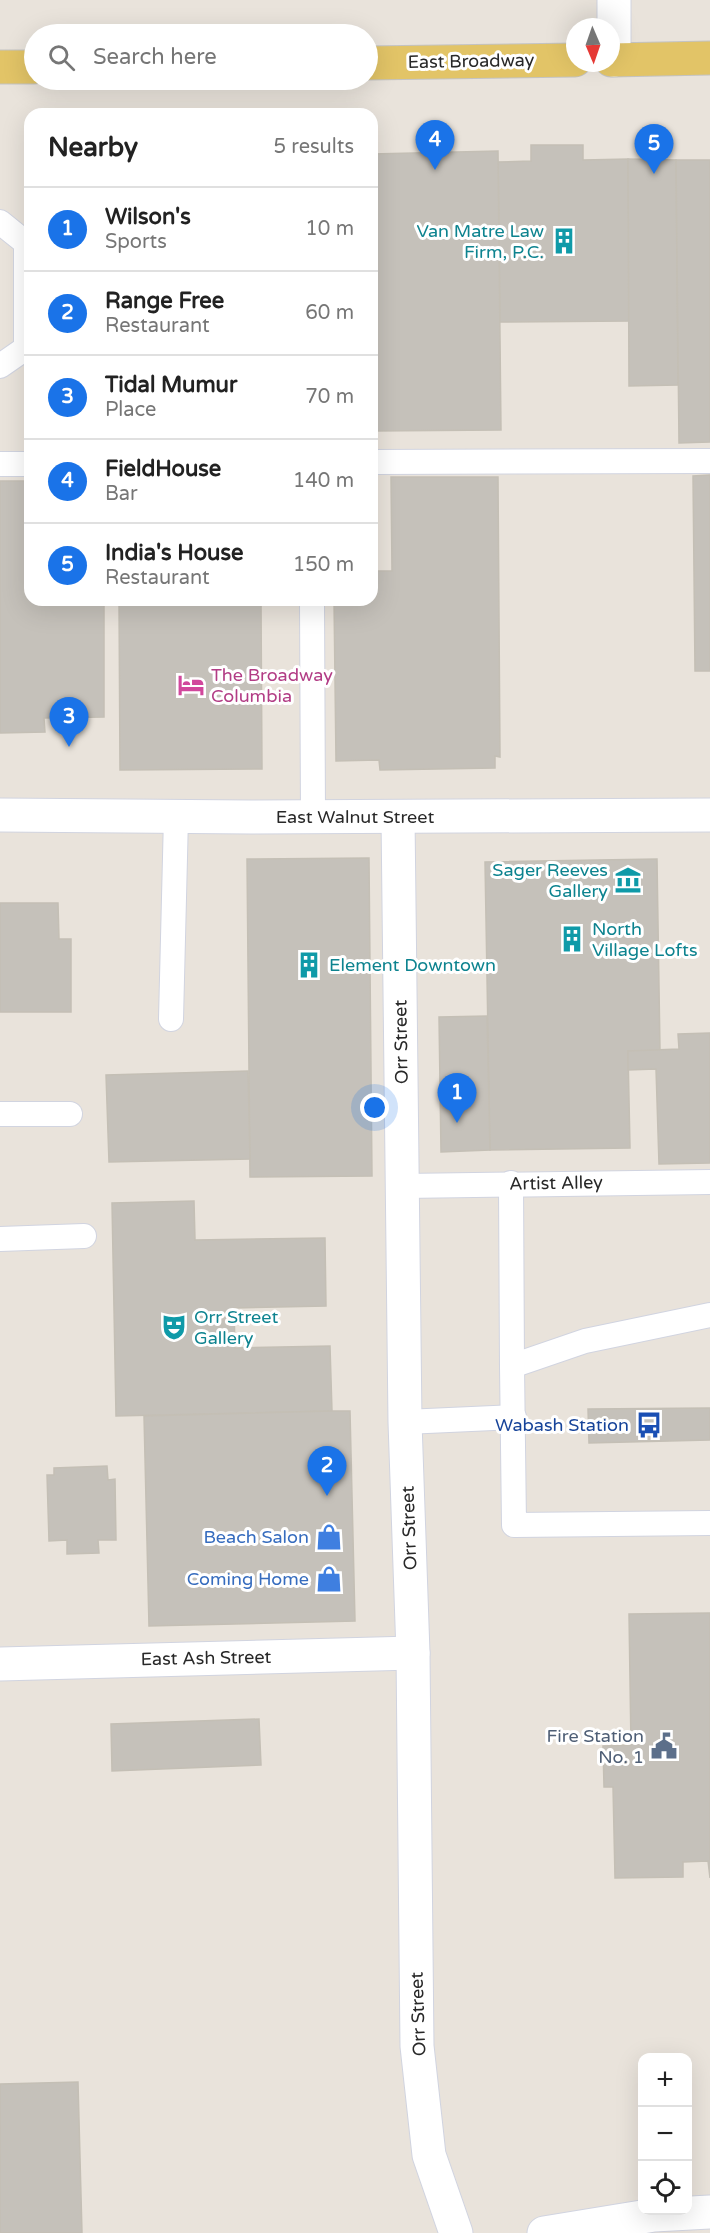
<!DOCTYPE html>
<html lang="en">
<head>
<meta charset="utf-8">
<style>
  body { margin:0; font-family:"Varela Round",sans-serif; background:#f6f6f6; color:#222 }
  .controls { position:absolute; right:18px; bottom:18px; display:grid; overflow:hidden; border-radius:12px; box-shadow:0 6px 24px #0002 }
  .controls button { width:54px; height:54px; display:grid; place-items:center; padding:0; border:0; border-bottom:2px solid #e0e0e0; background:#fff; color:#222; font:30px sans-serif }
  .compass { position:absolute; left:566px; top:18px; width:54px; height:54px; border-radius:50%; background:#fff; box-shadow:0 6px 24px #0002; rotate:178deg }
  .you { position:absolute; left:375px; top:1108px; width:21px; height:21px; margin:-15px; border:4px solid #fff; border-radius:50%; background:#1a73e8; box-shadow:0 0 0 9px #1a73e833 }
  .badge { display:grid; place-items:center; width:39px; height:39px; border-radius:50%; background:#1a73e8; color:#fff; font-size:20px; font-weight:700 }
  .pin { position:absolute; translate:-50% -50px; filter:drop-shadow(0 2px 3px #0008) }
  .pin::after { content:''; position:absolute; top:32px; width:21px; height:18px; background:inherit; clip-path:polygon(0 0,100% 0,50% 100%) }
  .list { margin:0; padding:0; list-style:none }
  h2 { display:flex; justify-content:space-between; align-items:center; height:78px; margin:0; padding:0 24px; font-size:26px }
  h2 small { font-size:20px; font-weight:400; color:#767676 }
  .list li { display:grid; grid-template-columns:39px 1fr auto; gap:18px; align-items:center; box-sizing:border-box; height:84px; padding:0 24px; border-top:2px solid #e0e0e0 }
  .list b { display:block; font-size:22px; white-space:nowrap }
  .list p { margin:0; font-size:20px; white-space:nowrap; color:#767676 }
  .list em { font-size:20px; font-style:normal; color:#767676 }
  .icon { flex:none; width:33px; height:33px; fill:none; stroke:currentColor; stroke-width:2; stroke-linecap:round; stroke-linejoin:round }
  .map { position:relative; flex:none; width:710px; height:2233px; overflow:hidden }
  .search { position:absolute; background:#fff; box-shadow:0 6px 24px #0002; left:24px; top:24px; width:354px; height:66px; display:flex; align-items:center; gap:15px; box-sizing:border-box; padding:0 21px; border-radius:33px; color:#767676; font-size:22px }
  .panel { position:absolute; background:#fff; box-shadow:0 6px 24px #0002; left:24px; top:108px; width:354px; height:498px; border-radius:18px }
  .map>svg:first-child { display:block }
  .building { fill:#c5c1ba; stroke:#c4bfb5; stroke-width:1.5 }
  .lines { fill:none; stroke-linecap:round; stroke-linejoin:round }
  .service-casing { stroke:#d1d4e0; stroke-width:26 }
  .minor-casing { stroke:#d1d4e0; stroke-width:35 }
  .tertiary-casing { stroke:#d1d4e0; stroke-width:35 }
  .primary-casing { stroke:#c3c3c3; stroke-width:35 }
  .service { stroke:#fff; stroke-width:24 }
  .minor { stroke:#fff; stroke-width:33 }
  .tertiary { stroke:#fff; stroke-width:33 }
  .primary { stroke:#e2c467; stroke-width:33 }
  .labels { text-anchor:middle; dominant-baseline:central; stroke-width:6; stroke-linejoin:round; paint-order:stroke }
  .street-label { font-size:18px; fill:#282828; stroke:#fff }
  .culture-label { font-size:18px; fill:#0d838f; stroke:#fff; text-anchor:start }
  .hotel-label { font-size:18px; fill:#b23c85; stroke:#fff; text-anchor:start }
  .transit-label { font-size:18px; fill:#164399; stroke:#fff; text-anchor:end }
  .shop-label { font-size:18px; fill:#366cbe; stroke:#fff; text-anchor:end }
  .service-label { font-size:18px; fill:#4e5e75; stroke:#fff; text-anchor:end }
</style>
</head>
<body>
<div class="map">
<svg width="710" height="2233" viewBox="0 0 710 2233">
  <rect width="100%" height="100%" fill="#e9e3db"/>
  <g class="building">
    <path d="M531,145H583V160L628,159L630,321L500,322L498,162L531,161Z"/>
    <path d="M498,151L501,430L372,431V154Z"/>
    <path d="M628,159L676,160L678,385L629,386Z"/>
    <path d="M676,160H710V442L679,443Z"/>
    <path d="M710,475V671H695L693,476Z"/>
    <path d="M391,477H498L500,757L495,756V768L380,770L379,760L336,761L334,600H372V571H392Z"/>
    <path d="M0,481H30V600H104V717L44,718L45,732L0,733Z"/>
    <path d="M119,600H261L262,769L120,770Z"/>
    <path d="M369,858L372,1176L250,1177L247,859Z"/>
    <path d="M657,859L660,1051H628L630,1148L490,1150L485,862Z"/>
    <path d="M0,903H58L59,939H71V1012H0Z"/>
    <path d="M487,1016L490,1150L441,1152L439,1017Z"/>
    <path d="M710,1033V1163L659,1164L656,1069L628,1070V1051L679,1049L678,1034Z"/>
    <path d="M248,1071L250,1159L109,1162L106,1075Z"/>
    <path d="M194,1201L195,1240L325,1238L326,1306L234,1308L235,1348L330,1346L332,1411L116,1416L112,1203Z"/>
    <path d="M710,1408V1440L589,1443L588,1409Z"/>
    <path d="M332,1411H350L355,1621L149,1626L144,1416Z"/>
    <path d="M107,1466L108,1480L115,1479L116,1540H98L99,1553L67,1554V1540L49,1541L47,1475H54V1468Z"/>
    <path d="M710,1613V1878L708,1861L683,1862V1877L615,1878L613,1787H604L603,1746L631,1745L629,1614Z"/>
    <path d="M259,1719L261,1765L112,1771L111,1724Z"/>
    <path d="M78,2082L82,2233H0V2084Z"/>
  </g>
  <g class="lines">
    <g class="service-casing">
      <g id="service">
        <path d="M0,222L26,243V348L0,366"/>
        <path d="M372,462L710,461"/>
        <path d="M0,464H30"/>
        <path d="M312,600L313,817"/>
        <path d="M171,1019L176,817"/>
        <path d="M0,1114H70"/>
        <path d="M511,1183L512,1366"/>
        <path d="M403,1186L710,1182"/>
        <path d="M0,1239L84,1236"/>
        <path d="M710,1315L585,1341L512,1366L514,1525L710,1523"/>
        <path d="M405,1422L514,1417"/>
      </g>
    </g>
    <g class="minor-casing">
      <g id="minor">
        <path d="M0,815L251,817L710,815"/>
        <path d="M398,817L405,1422L413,1653L417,2046L429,2155L456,2233"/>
        <path d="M0,1664L413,1653"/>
        <path d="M544,2233L654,2215L710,2212"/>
      </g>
    </g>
    <g class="tertiary-casing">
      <path id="tertiary" d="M614,60V0"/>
    </g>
    <g class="primary-casing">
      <g id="primary">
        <path d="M611,60L710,58"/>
        <path d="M368,63L575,60"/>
        <path d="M0,67H34"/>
      </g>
    </g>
    <use href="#service" class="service"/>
    <use href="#minor" class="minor"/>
    <use href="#tertiary" class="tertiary"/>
    <use href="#primary" class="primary"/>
  </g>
  <defs>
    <g id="building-bare" transform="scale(2.07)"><path d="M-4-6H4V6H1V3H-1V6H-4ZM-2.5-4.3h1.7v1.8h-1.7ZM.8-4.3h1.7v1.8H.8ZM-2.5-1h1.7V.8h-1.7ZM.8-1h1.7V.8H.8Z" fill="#0f9aa8" stroke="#fff" stroke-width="2.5" paint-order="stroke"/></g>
    <g id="hotel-bare" transform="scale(2.07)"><path d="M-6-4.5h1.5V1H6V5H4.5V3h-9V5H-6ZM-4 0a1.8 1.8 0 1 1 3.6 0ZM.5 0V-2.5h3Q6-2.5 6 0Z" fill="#d1479c" stroke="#fff" stroke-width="2.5" paint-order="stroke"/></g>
    <g id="museum-bare" transform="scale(2.07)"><path d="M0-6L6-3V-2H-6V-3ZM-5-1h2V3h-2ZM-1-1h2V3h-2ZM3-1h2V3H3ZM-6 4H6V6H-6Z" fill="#0f9aa8" stroke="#fff" stroke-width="2.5" paint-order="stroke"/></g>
    <g id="theatre-bare" transform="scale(2.07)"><path d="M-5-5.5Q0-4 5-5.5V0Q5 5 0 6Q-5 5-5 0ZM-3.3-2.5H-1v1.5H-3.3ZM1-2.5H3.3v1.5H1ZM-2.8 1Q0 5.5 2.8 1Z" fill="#0f9aa8" stroke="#fff" stroke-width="2.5" paint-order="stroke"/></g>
    <g id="bus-bare" transform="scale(2.07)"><path d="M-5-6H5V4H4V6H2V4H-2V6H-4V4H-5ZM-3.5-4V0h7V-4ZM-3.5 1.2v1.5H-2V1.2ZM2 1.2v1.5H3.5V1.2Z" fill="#1a4fb4" stroke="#fff" stroke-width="2.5" paint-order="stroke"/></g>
    <g id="shop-bare" transform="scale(2.07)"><path d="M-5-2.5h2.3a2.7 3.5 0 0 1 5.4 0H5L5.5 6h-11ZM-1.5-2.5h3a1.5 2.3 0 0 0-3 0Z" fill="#3f7fe0" stroke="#fff" stroke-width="2.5" paint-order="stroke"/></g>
    <g id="civic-bare" transform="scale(2.07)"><path d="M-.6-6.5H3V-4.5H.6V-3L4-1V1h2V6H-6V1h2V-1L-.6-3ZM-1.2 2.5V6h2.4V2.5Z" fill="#5c6f8a" stroke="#fff" stroke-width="2.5" paint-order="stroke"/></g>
  </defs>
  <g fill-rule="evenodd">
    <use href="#building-bare" x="564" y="241"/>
    <use href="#hotel-bare" x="191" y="685"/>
    <use href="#museum-bare" x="628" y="880"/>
    <use href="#building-bare" x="572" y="939"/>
    <use href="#building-bare" x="309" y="965"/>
    <use href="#theatre-bare" x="174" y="1327"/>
    <use href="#bus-bare" x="649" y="1425"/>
    <use href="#shop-bare" x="329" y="1537"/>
    <use href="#shop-bare" x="329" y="1579"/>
    <use href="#civic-bare" x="664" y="1746"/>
  </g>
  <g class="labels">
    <g class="street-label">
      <text transform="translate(471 61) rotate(-1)">East Broadway</text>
      <text x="355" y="817">East Walnut Street</text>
      <text transform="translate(401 1042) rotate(-91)">Orr Street</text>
      <text transform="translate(556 1183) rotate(-1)">Artist Alley</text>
      <text transform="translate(409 1528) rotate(-92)">Orr Street</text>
      <text transform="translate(206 1658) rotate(-1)">East Ash Street</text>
      <text transform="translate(418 2014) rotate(-92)">Orr Street</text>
    </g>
    <g class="culture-label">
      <text x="544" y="231" text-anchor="end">Van Matre Law<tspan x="544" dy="21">Firm, P.C.</tspan></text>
      <text x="608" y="870" text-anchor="end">Sager Reeves<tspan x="608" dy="21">Gallery</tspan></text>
      <text x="592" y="929">North<tspan x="592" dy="21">Village Lofts</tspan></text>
      <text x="329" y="965">Element Downtown</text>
      <text x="194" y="1317">Orr Street<tspan x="194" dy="21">Gallery</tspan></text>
    </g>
    <g class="hotel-label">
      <text x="211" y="675">The Broadway<tspan x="211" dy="21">Columbia</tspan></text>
    </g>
    <g class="transit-label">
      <text x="629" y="1425">Wabash Station</text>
    </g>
    <g class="shop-label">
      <text x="309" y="1537">Beach Salon</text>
      <text x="309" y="1579">Coming Home</text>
    </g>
    <g class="service-label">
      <text x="644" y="1736">Fire Station<tspan x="644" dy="21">No. 1</tspan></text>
    </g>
  </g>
</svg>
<div class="controls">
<button>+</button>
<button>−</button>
<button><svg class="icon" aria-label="locate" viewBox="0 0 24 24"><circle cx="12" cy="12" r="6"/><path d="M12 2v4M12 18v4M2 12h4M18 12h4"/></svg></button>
</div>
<svg class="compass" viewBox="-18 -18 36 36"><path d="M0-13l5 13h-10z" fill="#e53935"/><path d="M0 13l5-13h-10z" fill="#767676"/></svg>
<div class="you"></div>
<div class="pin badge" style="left:457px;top:1123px">1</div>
<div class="pin badge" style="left:327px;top:1496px">2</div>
<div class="pin badge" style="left:69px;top:747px">3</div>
<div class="pin badge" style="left:435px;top:170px">4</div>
<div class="pin badge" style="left:654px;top:174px">5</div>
<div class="search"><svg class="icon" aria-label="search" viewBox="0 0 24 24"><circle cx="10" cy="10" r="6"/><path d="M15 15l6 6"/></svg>Search here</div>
<section class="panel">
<h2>Nearby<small>5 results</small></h2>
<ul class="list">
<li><span class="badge">1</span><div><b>Wilson's</b><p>Sports</p></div><em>10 m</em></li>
<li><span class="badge">2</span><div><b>Range Free</b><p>Restaurant</p></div><em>60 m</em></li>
<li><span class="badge">3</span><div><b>Tidal Mumur</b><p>Place</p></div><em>70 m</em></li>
<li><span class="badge">4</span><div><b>FieldHouse</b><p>Bar</p></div><em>140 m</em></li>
<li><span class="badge">5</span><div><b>India's House</b><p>Restaurant</p></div><em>150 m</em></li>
</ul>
</section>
</div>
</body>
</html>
